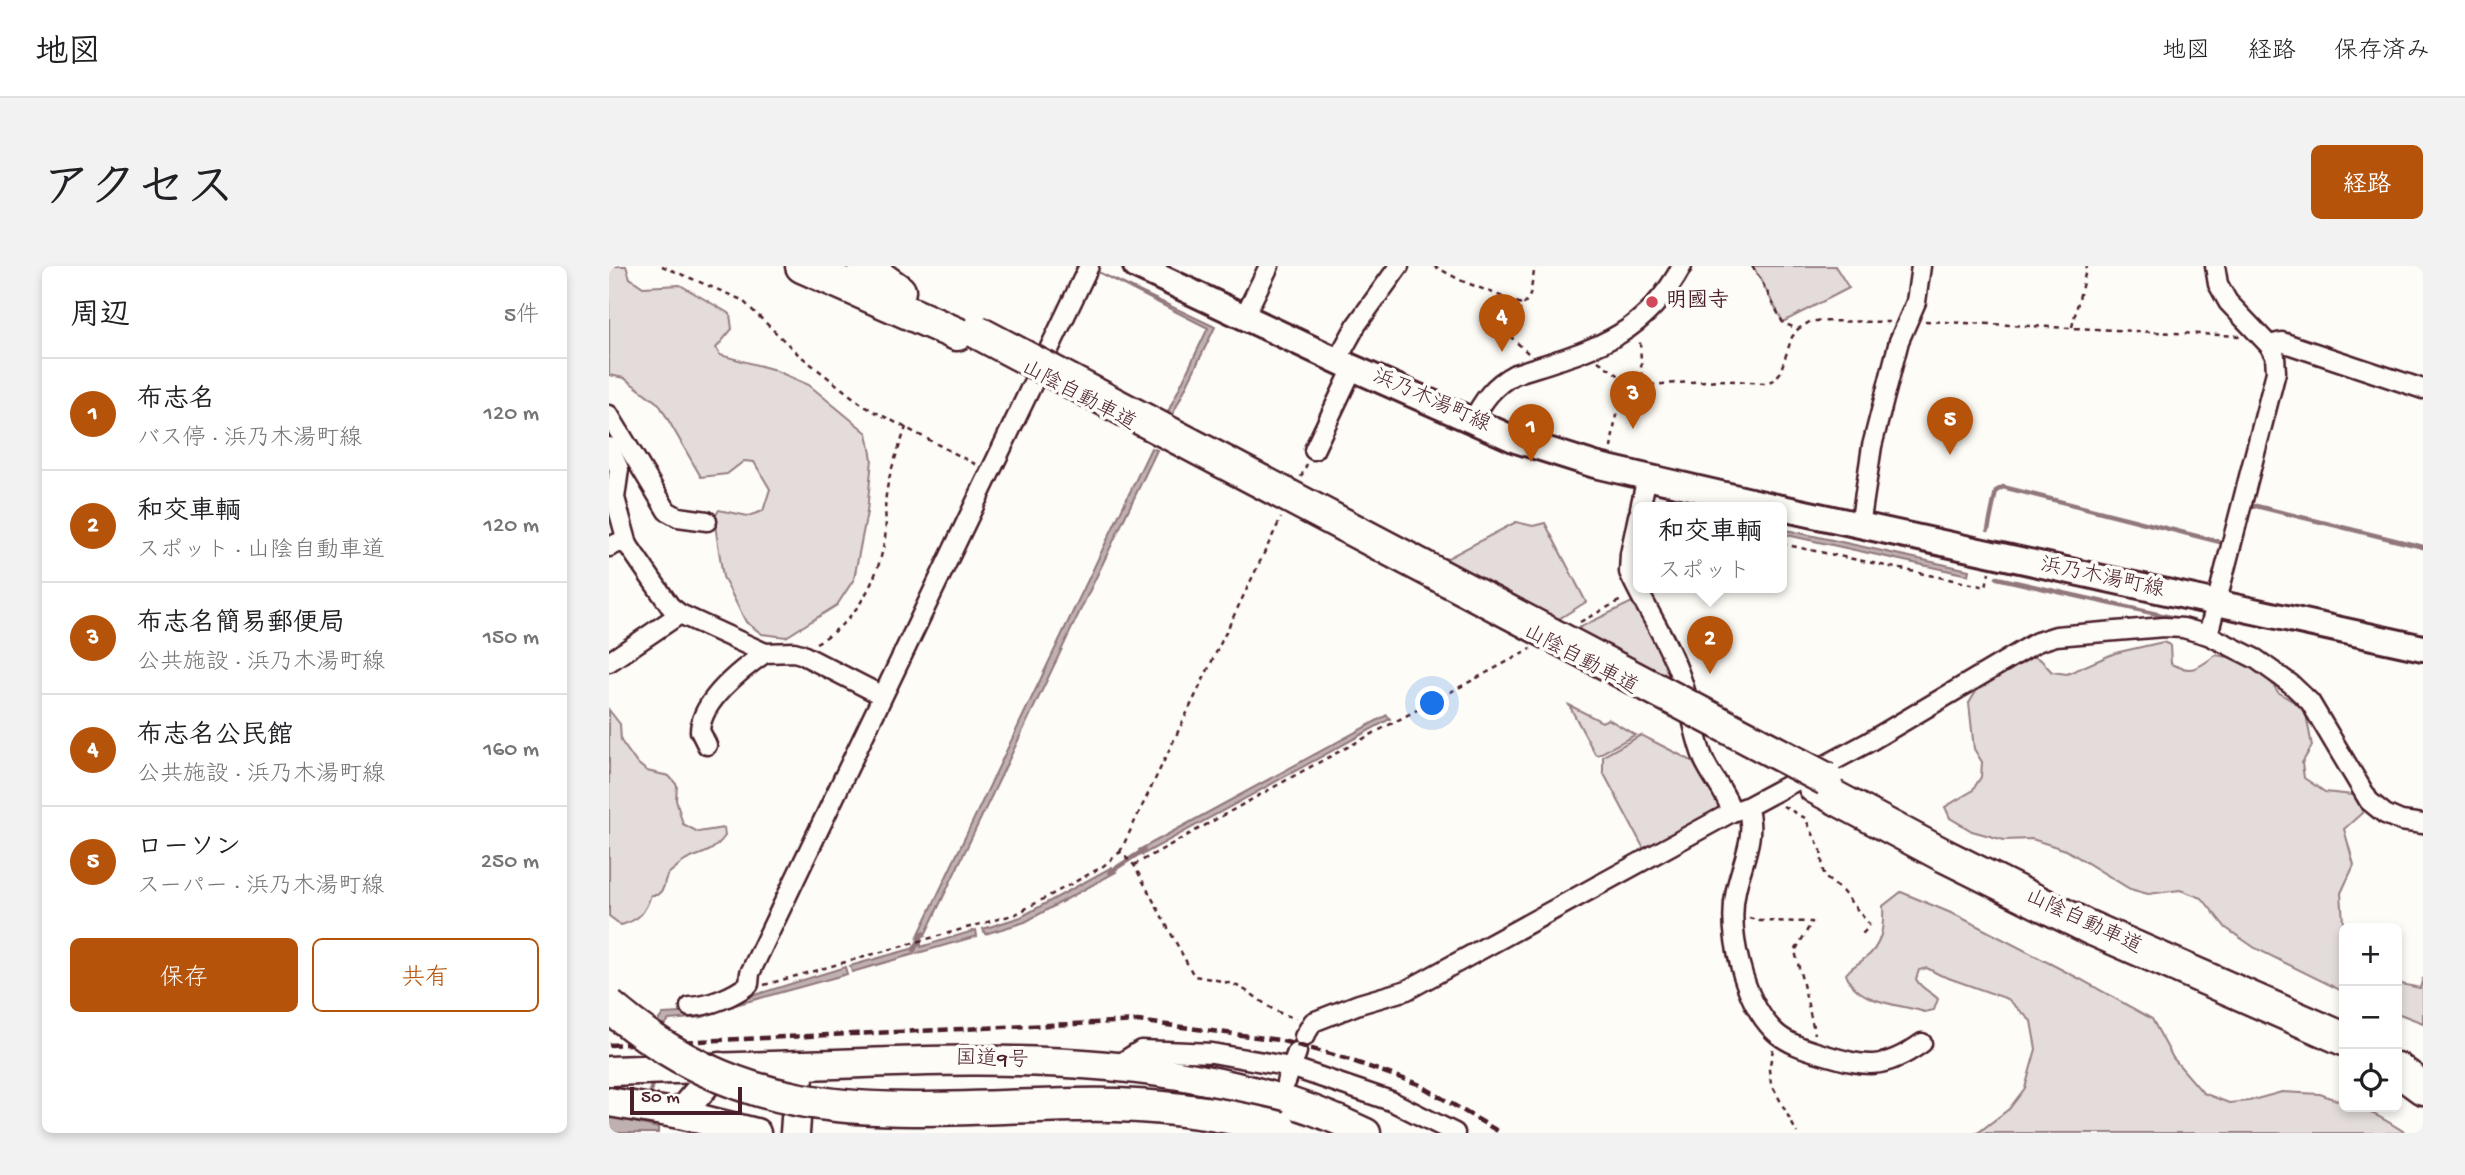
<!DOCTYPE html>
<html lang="ja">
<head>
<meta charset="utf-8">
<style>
  body { margin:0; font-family:"Gochi Hand","Klee One",sans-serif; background:#f2f2f2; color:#202124 }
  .controls { position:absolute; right:21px; bottom:21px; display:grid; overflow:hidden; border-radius:10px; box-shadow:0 4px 10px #0003 }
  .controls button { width:63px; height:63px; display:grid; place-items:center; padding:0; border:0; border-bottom:2px solid #e0e0e0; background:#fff; color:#202124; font:35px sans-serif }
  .scale { position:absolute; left:21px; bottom:18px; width:112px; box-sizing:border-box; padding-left:7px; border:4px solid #4a1f2b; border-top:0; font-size:19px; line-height:24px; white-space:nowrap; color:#4a1f2b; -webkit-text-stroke:5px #fdfcf7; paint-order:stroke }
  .you { position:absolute; left:824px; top:438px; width:24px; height:24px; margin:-18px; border:5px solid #fff; border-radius:50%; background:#1a73e8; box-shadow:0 0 0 10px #1a73e833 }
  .badge { display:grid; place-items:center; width:46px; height:46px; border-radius:50%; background:#b45309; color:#fff; font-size:23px; font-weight:700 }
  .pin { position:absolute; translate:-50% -58px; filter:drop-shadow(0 2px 4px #0008) }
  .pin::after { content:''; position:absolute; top:37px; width:24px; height:21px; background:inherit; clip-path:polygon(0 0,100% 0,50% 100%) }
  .popup { position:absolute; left:1024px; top:236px; width:154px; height:91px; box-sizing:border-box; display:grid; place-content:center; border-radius:10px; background:#fff; filter:drop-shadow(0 2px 5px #0005); font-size:23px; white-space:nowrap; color:#757577 }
  .popup b { font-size:26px; color:#202124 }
  .popup::after { content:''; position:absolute; left:50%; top:100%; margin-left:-14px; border:14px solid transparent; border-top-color:#fff }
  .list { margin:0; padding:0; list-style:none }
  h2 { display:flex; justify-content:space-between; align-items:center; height:91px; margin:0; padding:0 28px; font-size:30px }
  h2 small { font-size:23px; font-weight:400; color:#757577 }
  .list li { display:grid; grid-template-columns:46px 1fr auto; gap:21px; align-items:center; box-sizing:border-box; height:112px; padding:0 28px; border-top:2px solid #e0e0e0 }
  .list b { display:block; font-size:26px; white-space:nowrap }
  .list p { margin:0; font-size:23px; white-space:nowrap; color:#757577 }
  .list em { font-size:23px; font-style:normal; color:#757577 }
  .actions { display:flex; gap:14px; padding:21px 28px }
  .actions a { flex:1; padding:16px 0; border:2px solid #b45309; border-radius:10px; text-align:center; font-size:24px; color:#b45309 }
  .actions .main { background:#b45309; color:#fff }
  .icon { flex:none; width:38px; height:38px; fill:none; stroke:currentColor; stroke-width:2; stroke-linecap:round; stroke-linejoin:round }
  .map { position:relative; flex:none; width:1814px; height:867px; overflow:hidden; border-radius:10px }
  header { display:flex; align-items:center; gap:42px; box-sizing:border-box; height:98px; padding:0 35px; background:#fff; border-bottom:2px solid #e0e0e0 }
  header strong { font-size:33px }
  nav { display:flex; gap:38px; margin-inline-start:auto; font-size:24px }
  .intro { display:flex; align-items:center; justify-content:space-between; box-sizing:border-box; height:168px; padding:0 42px }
  h1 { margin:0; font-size:49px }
  .button { padding:18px 32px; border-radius:10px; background:#b45309; color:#fff; font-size:24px; font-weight:700 }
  main { display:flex; gap:42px; padding:0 42px }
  aside { flex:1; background:#fff; border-radius:10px; box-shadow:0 4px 10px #0003 }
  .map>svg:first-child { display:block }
  .green { fill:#e3dcda; stroke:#967e82; stroke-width:2 }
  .water { fill:#c0b1b1; stroke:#91777b; stroke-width:2 }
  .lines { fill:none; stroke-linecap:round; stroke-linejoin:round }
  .stream { stroke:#91777b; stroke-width:4.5 }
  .minor-casing { stroke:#4a1f2b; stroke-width:23 }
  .secondary-casing { stroke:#4a1f2b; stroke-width:30 }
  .trunk-casing { stroke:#4a1f2b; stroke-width:33 }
  .motorway-casing { stroke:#4a1f2b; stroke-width:37 }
  .path { stroke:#4a1f2b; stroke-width:2.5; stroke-dasharray:5 5; stroke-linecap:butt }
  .minor { stroke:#fdfcf7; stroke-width:18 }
  .secondary { stroke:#fdfcf7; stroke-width:24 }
  .trunk { stroke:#fdfcf7; stroke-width:28 }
  .motorway { stroke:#fdfcf7; stroke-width:32 }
  .rail { stroke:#4a1f2b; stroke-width:4.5; stroke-dasharray:10 5; stroke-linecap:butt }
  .motorway-bridge-casing { stroke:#4a1f2b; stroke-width:37; stroke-linecap:butt }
  .motorway-bridge { stroke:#fdfcf7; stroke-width:32 }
  .poi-dot { fill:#d1495b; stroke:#fdfcf7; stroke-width:2.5 }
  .labels { text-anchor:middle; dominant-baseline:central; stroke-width:7; stroke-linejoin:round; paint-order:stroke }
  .poi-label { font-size:21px; font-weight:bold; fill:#4a1f2b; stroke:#fdfcf7; text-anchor:start }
  .street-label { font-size:21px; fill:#4a1f2b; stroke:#fdfcf7 }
</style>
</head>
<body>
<header>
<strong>地図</strong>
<nav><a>地図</a><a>経路</a><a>保存済み</a></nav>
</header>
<div class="intro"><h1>アクセス</h1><a class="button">経路</a></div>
<main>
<aside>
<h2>周辺<small>5件</small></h2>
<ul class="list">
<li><span class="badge">1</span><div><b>布志名</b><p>バス停 · 浜乃木湯町線</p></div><em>120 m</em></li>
<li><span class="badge">2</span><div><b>和交車輌</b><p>スポット · 山陰自動車道</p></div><em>120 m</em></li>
<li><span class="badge">3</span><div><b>布志名簡易郵便局</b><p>公共施設 · 浜乃木湯町線</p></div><em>150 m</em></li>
<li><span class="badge">4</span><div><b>布志名公民館</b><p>公共施設 · 浜乃木湯町線</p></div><em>160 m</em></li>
<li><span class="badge">5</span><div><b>ローソン</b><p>スーパー · 浜乃木湯町線</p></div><em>250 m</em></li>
</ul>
<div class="actions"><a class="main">保存</a><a>共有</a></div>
</aside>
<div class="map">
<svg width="1814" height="867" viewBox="0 0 1814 867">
  <rect width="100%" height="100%" fill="#fdfcf7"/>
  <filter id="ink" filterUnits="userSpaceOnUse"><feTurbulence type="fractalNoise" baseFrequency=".0143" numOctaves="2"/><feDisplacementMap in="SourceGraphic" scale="14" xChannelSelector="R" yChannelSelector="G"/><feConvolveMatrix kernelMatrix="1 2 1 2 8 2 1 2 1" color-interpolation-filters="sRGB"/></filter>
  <g filter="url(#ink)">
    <g class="green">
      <path d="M0,0H17L21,12L34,21L71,19L121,48L123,63L107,82L111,89L163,103L200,119L258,167L263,193L258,246L245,313L228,339L177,371L153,368L137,356L114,311L105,252L110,244L139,250L154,245L161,223L145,196L135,195L118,208L92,211L50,138L15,112L0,109Z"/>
      <path d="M1144,0H1226L1240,22L1174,56Z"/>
      <path d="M907,256L924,260L936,257L977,336L948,354L864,309L857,312L831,296Z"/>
      <path d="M1023,336L1027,337L1065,416L959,367Z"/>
      <path d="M1554,376L1561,379L1562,398C1584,408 1589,402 1607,389L1626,392L1656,407L1669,426L1696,443L1703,480L1693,497L1695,512L1716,526L1744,529L1755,536L1753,547L1735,563L1745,599L1732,627L1734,656L1730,683L1735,694V726L1646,682L1617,662L1593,632L1571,624L1539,628L1521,623L1457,584L1423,573L1395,574L1363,565L1341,552L1336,541L1363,525L1372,511L1373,496L1365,483L1360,437L1371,419L1422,389L1432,394L1443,406L1458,408L1506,387Z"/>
      <path d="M960,439L993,456L999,453L1026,469L989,489L986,488Z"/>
      <path d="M0,444L11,458L12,475L27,496L38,505L60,510L68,519L67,534L74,558L89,566L115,562L116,570C99,593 87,585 70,599C67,602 60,606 58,610C53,619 58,621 48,629H42C36,647 30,654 12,659L0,650Z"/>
      <path d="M1032,469L1083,495L1110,539L1105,551L1036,585L994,506V490Z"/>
      <path d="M1292,626L1349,650L1471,713L1543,753L1564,792L1594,827L1620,837L1640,835L1673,826L1711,828L1735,837V841C1758,841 1778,855 1797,867H1366L1370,866L1400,843L1416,822L1427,783L1422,755L1399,733L1331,709L1318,702L1310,704L1307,713C1312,723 1321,725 1329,733L1325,744L1316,746C1291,738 1247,738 1237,708C1243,700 1248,699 1255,693C1273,681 1275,661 1274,640Z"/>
      <path d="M1814,712V757L1788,747V717L1811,722Z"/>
    </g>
    <g class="water">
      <path d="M487,5L606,61L560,156L555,154L599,62Z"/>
      <path d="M542,182L548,184L316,669L308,672Z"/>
      <path d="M1173,263L1360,304L1359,309L1173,268Z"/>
      <path d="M778,449L781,453L533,589L530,584Z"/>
      <path d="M503,601L507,606L416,656L376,668L374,663L412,651Z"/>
      <path d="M367,664L368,670L243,706L241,700L302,683L312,678V681Z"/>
      <path d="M236,701L238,708L119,741L94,751L60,754L56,758H47L54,748L91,746Z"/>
      <path d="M0,850L49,862V867H0Z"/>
    </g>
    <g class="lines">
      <g class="stream">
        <path d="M468,0H469"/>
        <path d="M1637,247L1640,242L1647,240L1814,281"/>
        <path d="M1379,264L1387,225L1394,221L1619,278"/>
        <path d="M1388,312L1579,355"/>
        <path d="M501,606L535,584"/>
        <path d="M305,684L314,667"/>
        <path d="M41,830L44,812"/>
      </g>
      <g class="minor-casing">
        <g id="minor">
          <path d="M1606,0L1609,18L1619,36L1660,79L1666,90L1667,106L1599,369L1647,393L1682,418L1701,436L1760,535L1776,548L1792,555L1814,558"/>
          <path d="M635,51L660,0"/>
          <path d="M1660,79L1673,76L1814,123"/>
          <path d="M728,94L748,58L790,0"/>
          <path d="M0,149L58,245L69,251L98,255"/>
          <path d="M863,156C874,134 885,119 906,108C980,84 1033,74 1073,0"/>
          <path d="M0,181L10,203L6,232L19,279"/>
          <path d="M705,184L744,102"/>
          <path d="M1031,242L1038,211"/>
          <path d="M1029,250L1021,288L1020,306C1036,342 1059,374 1072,412C1082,439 1084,468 1095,494C1103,512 1117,526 1123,546"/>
          <path d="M1251,260L1263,180L1290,75L1307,36L1312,0"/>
          <path d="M0,281L11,276L19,279L61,340L71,348L156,387L185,386L192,388L272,429"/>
          <path d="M0,396L71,348"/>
          <path d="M98,479L91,465C92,435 133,403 156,387"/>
          <path d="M1138,541C1148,570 1133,596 1127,624C1118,666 1134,734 1165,765C1177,777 1196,783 1213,788C1257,801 1274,805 1313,777"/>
          <path d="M81,741C101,740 125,730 140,718L141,707L480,0"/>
          <path d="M695,771L704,756L750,738L798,724L1123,546L1138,541L1258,477L1428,376L1447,370L1555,361L1574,362L1599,369"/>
          <path d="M507,800L532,784L603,787L682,801L782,835L846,867"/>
          <path d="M677,816L688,786"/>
        </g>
      </g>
      <g class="secondary-casing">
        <g id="secondary">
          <path d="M527,0L744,102L907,174L986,199L1172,242"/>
          <path d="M1173,242L1814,382"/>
        </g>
      </g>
      <g class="trunk-casing">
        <g id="trunk">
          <path d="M0,805C76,802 152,801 227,798C405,791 594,787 757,867"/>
          <path d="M0,836L71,848L147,867"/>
          <path d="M71,848L111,801"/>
          <path d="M186,867L190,810"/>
        </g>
      </g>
      <g class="motorway-casing">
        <g id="motorway">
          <path d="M193,0L348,68"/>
          <path d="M255,0L290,25"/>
          <path d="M1206,521L1336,590L1479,661L1735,773"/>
          <path d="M1788,803L1814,822"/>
        </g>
      </g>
      <g class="path">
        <path d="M53,0L133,34L189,88L255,140L368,199"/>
        <path d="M825,0L853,15L915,39"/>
        <path d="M1143,0L1152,14L1174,57L1189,63L1202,55L1281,56"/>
        <path d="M1316,55L1631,70"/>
        <path d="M1463,61L1478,0"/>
        <path d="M919,87L902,71L900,61L921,29L926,0"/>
        <path d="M989,95L1025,120L1111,114L1156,117L1165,114L1171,107L1183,71L1189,63"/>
        <path d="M1002,182L1007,149L1026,128L1033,115L1031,76"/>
        <path d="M692,211L698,198"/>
        <path d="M1173,278L1377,321L1380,306"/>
        <path d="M971,356L1014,333"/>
        <path d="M207,377C246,357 269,316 276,272C278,258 275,243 277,229C280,205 290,183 297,161"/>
        <path d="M1174,540L1196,552L1212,584L1214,605L1218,613L1233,625L1260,658V661L1252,669"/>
        <path d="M511,586L672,252"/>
        <path d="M525,599L692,506L922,383"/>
        <path d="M1140,652L1151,655L1203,656L1186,685L1206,768"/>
        <path d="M155,719L407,648L493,601L511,586L525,599L585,710C601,713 620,715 634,723C654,734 662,747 687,752"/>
        <path d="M1164,783L1160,804L1162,817L1188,867"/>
      </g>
      <use href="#minor" class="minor"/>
      <use href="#secondary" class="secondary"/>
      <use href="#trunk" class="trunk"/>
      <use href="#motorway" class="motorway"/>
      <path class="rail" d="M0,779L529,755L670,774L732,791L809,818L892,867"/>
      <g class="motorway-bridge-casing">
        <g id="motorway-bridge">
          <path d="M368,66L1217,513"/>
          <path d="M0,740C148,867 282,842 466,839C535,837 603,845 671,862"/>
        </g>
      </g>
      <use href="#motorway-bridge" class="motorway-bridge"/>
    </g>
  </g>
  <circle class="poi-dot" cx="1043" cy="36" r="7"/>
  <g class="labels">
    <g class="poi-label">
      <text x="1057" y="36">明國寺</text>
    </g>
    <g class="street-label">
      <text transform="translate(469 131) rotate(28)">山陰自動車道</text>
      <text transform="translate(822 136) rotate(24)">浜乃木湯町線</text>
      <text transform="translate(1493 313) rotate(12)">浜乃木湯町線</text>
      <text transform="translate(971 395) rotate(28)">山陰自動車道</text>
      <text transform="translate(1474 657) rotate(25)">山陰自動車道</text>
      <text transform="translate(383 795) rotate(2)">国道9号</text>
    </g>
  </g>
</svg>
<div class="controls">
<button>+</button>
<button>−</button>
<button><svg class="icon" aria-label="locate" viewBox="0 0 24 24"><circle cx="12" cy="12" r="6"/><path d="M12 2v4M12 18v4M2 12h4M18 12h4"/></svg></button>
</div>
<div class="scale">50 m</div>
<div class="you"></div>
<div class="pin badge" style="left:922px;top:196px">1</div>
<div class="pin badge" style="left:1101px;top:408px">2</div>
<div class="popup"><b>和交車輌</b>スポット</div>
<div class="pin badge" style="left:1024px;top:163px">3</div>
<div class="pin badge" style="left:893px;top:86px">4</div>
<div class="pin badge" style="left:1341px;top:189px">5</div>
</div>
</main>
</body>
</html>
